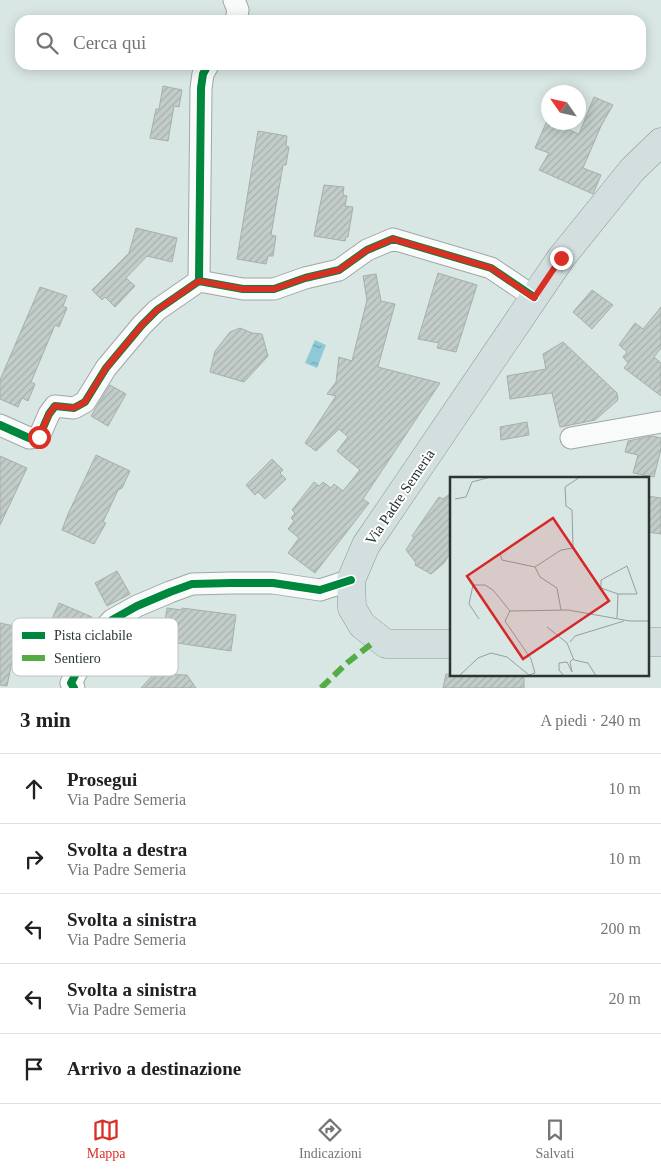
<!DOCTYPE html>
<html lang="it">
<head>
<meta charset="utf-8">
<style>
  body { margin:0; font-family:Georgia,serif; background:#f6f6f6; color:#202124 }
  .compass { position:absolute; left:541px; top:85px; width:45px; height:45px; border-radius:50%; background:#fff; box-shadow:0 2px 12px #0003; rotate:304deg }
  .stop { position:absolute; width:15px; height:15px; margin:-11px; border:4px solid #d93025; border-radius:50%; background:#fff }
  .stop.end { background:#d93025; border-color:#fff; box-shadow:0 1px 5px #0008 }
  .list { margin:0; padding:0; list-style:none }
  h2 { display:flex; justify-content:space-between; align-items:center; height:65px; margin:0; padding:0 20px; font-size:21px }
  h2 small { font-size:16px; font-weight:400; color:#757577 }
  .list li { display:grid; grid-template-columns:32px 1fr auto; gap:15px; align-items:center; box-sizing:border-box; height:70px; padding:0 20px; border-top:1px solid #e0e0e0 }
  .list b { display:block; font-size:19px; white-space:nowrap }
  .list p { margin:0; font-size:16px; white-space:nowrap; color:#757577 }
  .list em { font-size:16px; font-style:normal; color:#757577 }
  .icon { flex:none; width:28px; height:28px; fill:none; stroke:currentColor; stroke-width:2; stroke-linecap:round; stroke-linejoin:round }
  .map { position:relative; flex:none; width:661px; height:688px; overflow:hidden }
  .search { position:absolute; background:#fff; box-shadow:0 2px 12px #0003; left:15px; right:15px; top:15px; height:55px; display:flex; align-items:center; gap:12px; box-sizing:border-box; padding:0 18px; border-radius:15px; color:#757577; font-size:19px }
  .sheet { height:415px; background:#fff }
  nav { display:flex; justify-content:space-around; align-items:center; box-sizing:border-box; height:70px; border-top:1px solid #e0e0e0; background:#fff; font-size:14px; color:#757577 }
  nav a { display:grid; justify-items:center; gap:2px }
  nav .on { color:#d93025 }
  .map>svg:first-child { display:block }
  .water { fill:url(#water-ripples) }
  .building { fill:url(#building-hatch); stroke:#a5afab }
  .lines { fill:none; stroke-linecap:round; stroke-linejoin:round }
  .minor-casing { stroke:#9da8a6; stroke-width:23 }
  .major-casing { stroke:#839b99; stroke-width:29 }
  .minor { stroke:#f9fbfb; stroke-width:21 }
  .major { stroke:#d3dedf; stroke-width:28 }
  .quiet { stroke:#54ac45; stroke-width:6; stroke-dasharray:12 6; stroke-linecap:butt }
  .cycleway-casing { stroke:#fff; stroke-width:11 }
  .cycleway { stroke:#00873e; stroke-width:8 }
  .route { stroke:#d93025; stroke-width:6 }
  .labels { text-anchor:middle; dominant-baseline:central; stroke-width:4; stroke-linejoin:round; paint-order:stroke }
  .street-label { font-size:15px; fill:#2b3532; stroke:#fff }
  .inset-road { fill:none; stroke:#93a09d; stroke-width:1 }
  .view { fill:#d62828; fill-opacity:0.15; stroke:#d62828; stroke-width:2.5 }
  .inset-edge { fill:none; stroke:#2b3532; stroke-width:2.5 }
  .key { fill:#fff; stroke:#bfc2c2; stroke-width:1 }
  .key-label { font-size:14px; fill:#2b3532 }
</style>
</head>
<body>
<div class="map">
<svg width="661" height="688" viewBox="0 0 661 688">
  <defs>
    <pattern id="water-ripples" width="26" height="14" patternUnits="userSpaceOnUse" patternTransform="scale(1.25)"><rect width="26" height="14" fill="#8dc9d7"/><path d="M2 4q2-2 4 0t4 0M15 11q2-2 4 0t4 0" fill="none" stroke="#73a4af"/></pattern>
    <pattern id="building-hatch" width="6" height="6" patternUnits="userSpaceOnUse" patternTransform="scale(1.25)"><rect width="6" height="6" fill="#c2ccc8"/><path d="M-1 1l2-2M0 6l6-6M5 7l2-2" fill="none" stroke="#a7b0ac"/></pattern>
  </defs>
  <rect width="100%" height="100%" fill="#d9e7e4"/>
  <path class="water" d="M315,340L326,345L317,368L305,363Z"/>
  <g class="building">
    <path d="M163,86L182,90L179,107L174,106L168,141L150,138L156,109H159Z"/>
    <path d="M594,97L613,105L601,126L583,168L601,175L593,194L539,170L549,153L535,148L547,121L579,134Z"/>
    <path d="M258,131L287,136L286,146L289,147L286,165H283L271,235L276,236L273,256H268L266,264L237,259Z"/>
    <path d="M324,185L344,187L343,195L347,196L345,206L353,207L348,237H346L345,241L314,236Z"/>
    <path d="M136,228L177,238L172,262L147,256L126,278L135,286L115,307L105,297L102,300L92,290L129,253Z"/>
    <path d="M438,273L477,285L456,352L437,348L439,343L418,339Z"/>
    <path d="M376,274L381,301L395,304L378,367L440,383L363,499L369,503L315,573L288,553L299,538L288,529L294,521L291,518L295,513L292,510L314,482L319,486L323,482L331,488L334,484L343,491L360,470L337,451L348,437L339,429L316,451L305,443L336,396L327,394L336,382L339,357L352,361L367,300L363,276Z"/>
    <path d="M40,287L67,296L63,306L67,308L59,327L55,325L31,382L35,384L28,401L22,398L18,407L0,399V380Z"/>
    <path d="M592,290L613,305L592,329L573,312Z"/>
    <path d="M661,307V348L654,357L661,363V396L624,368L628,363L623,357L627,352L619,345L635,323L643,329Z"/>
    <path d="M240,328L252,333L262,334L268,356L244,382L210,372L215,351L230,332Z"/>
    <path d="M563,342L617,393L618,400L595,420L560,427L552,393L510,399L507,376L546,369L543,354Z"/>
    <path d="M110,385L126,394L108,426L91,416Z"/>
    <path d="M527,422L529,435L501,440L500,427Z"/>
    <path d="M652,436L661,438V449L654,477L633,473L638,455L625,452L628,441Z"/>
    <path d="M96,455L130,471L122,488L118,490L103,522L106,523L94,544L62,530L68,514Z"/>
    <path d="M0,456L27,468L0,525Z"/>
    <path d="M272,459L283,470L280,473L286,479L265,499L258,492L255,495L246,485Z"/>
    <path d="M451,493V552L444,563L431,574L415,565L416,563L406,550L414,537L412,536L439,497L443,499Z"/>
    <path d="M647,496L661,498V534L647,532Z"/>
    <path d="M117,571L130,594L107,606L95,583Z"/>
    <path d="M59,603L92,617L65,668L52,663L59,649L42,642Z"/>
    <path d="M167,608L182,610V608L236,615L231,651L157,640L160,620L165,621Z"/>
    <path d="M0,623L19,627L7,686L0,685Z"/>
    <path d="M154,674L187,675L196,688H141Z"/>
    <path d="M446,674H524V688H443Z"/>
  </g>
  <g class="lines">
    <g class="minor-casing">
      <g id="minor">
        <path d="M234,0L238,10L236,20"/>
        <path d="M199,281L201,88L203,74L208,65"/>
        <path d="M0,425L29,438L39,437L49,414L55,406L74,408L85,402L106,368L142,325L157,310L199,281L243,289H274L305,278L339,270L367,250L393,239L491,268L534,297"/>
        <path d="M571,438L661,422"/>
        <path d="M74,688L71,683L94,639L112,620L137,606L170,592L192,584L231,583H273L320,590L351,580"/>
      </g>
    </g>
    <g class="major-casing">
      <g id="major">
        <path d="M647,642H661"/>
        <path d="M451,644H386L362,625L352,608L351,580L366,545L561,258L632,170L661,142"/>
      </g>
    </g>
    <use href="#minor" class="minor"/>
    <use href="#major" class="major"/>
    <path class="quiet" d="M321,688L347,663L374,642"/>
    <g class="cycleway-casing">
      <g id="cycleway">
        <path d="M199,281L201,88L203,74L208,65"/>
        <path d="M0,425L29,438L39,437L49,414L55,406L74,408L85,402L106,368L142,325L157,310L199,281L243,289H274L305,278L339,270L367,250L393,239L491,268L534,297"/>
        <path d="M74,688L71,683L94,639L112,620L137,606L170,592L192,584L231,583H273L320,590L351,580"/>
      </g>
    </g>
    <use href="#cycleway" class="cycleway"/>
  </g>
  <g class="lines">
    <path class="route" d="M39,437L49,414L55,406L74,408L85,402L106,368L142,325L157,310L199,281L243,289H274L305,278L339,270L367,250L393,239L491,268L534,298L561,258"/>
  </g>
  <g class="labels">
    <g class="street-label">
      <text transform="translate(400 497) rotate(-56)">Via Padre Semeria</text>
    </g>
  </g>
  <g transform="translate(450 477)">
    <rect width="199" height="199" fill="#d9e7e4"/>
    <path class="inset-road" d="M5,22L16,20L22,5L41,0M50,76L52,83L85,90L90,100L107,111L111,133M177,89L187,117H168L151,111V103ZM85,90L111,73L123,71L122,33L116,29L115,10L130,0M167,141L168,117M29,142L19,127L23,108H35L43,113L60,134M97,150L117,166L124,183L138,186L146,199M120,165L125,159L174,144M9,199L28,181L41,176L57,180L79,198L85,196L81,182L55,144L60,134L118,133L180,144H199M114,199L109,193V186L117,185L122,195L120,185L123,182"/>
    <path class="view" d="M103,41L159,124L73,182L17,99Z"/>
    <rect width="199" height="199" class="inset-edge"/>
  </g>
  <rect x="12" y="618" width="166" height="58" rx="8" class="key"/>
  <rect x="22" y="632" width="23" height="7" fill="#00873e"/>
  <rect x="22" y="655" width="23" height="6" fill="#54ac45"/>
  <g class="key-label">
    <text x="54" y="640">Pista ciclabile</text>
    <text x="54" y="663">Sentiero</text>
  </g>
</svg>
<svg class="compass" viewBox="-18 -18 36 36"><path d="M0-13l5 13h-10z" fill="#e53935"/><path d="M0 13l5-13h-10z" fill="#757577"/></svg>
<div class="stop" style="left:39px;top:437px"></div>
<div class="stop end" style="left:561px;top:258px"></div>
<div class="search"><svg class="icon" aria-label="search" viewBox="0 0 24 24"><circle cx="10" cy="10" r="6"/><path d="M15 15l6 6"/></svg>Cerca qui</div>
</div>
<section class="sheet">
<h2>3 min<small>A piedi · 240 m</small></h2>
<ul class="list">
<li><svg class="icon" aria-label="ahead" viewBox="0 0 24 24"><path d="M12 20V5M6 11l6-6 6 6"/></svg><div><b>Prosegui</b><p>Via Padre Semeria</p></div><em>10 m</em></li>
<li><svg class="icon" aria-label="right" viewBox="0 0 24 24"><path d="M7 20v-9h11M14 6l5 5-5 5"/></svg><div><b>Svolta a destra</b><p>Via Padre Semeria</p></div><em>10 m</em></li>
<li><svg class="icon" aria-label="left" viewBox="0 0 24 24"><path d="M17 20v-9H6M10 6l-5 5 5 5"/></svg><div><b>Svolta a sinistra</b><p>Via Padre Semeria</p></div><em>200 m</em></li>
<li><svg class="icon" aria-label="left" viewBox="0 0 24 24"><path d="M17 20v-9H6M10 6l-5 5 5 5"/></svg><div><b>Svolta a sinistra</b><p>Via Padre Semeria</p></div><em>20 m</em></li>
<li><svg class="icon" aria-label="arrive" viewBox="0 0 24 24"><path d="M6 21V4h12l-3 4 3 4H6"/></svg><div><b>Arrivo a destinazione</b></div></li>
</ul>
</section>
<nav>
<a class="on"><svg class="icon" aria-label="map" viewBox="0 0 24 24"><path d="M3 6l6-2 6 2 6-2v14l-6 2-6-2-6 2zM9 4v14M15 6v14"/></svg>Mappa</a>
<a><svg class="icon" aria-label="directions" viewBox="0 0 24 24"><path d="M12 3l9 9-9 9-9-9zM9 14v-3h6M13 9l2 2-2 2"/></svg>Indicazioni</a>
<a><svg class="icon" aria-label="saved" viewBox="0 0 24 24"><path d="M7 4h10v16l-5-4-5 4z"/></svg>Salvati</a>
</nav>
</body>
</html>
